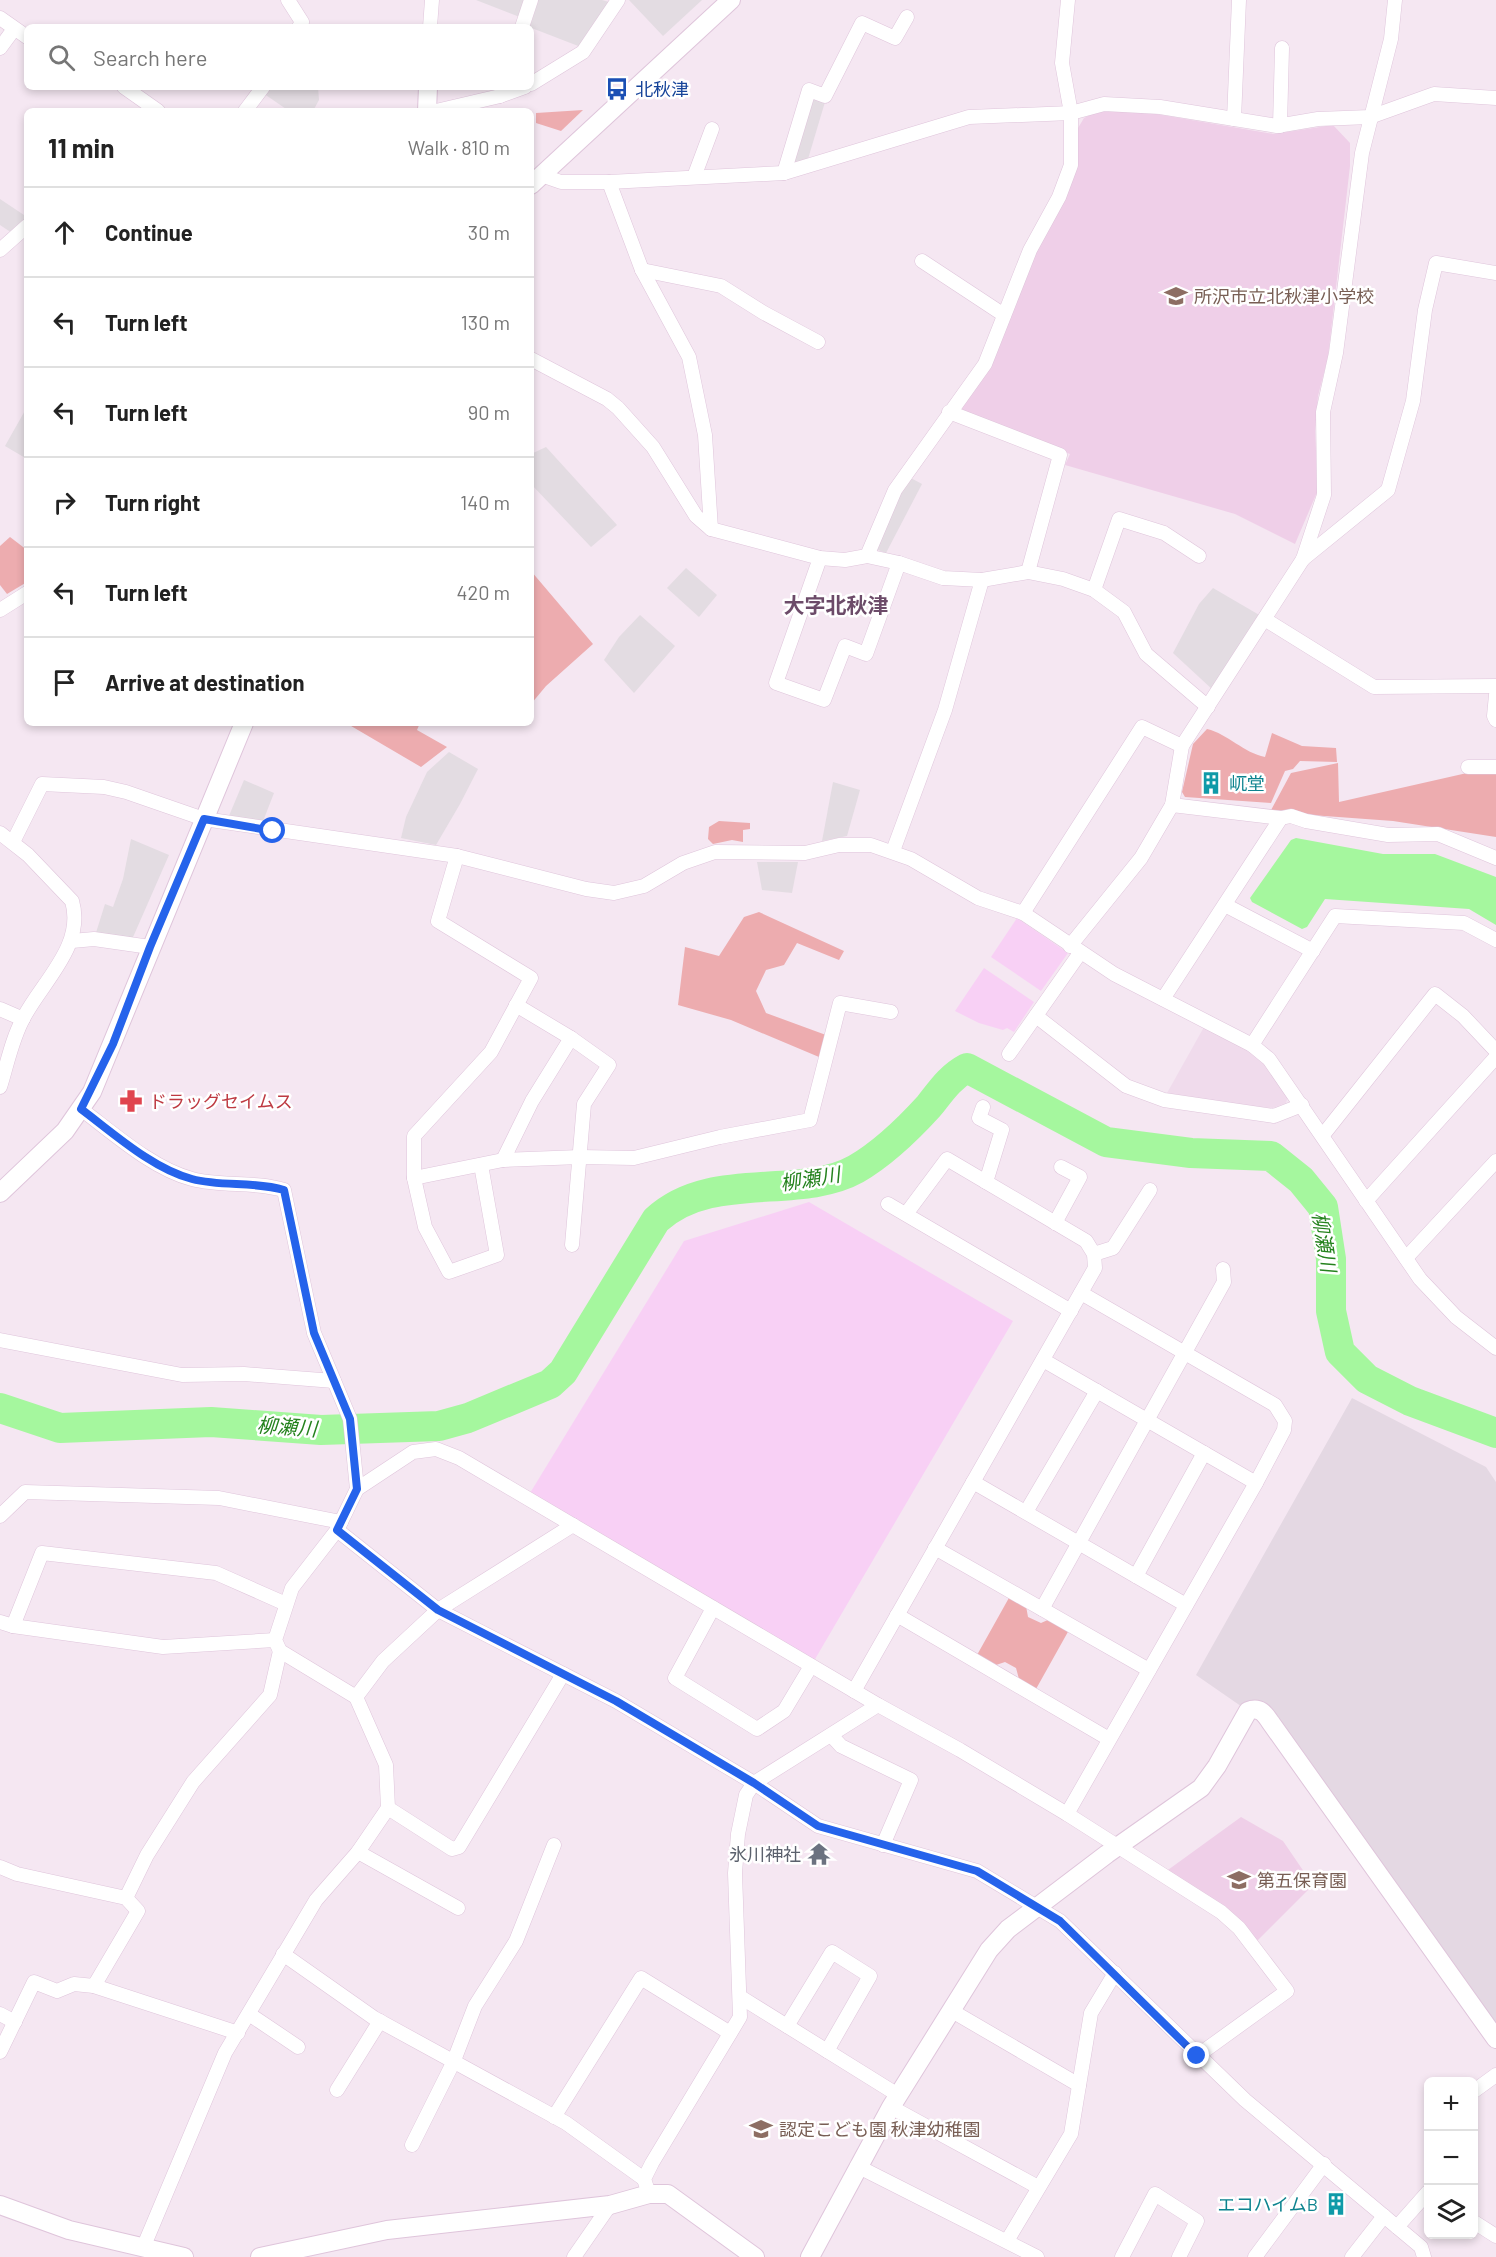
<!DOCTYPE html>
<html lang="en">
<head>
<meta charset="utf-8">
<style>
  body { margin:0; font-family:Barlow,"Noto Sans JP",sans-serif; background:#f6f6f6; color:#222 }
  .controls { position:absolute; right:18px; bottom:18px; display:grid; overflow:hidden; border-radius:9px; box-shadow:0 3px 9px #0003 }
  .controls button { width:54px; height:54px; display:grid; place-items:center; padding:0; border:0; border-bottom:2px solid #e0e0e0; background:#fff; color:#222; font:30px sans-serif }
  .stop { position:absolute; width:18px; height:18px; margin:-14px; border:4px solid #2563eb; border-radius:50%; background:#fff }
  .stop.end { background:#2563eb; border-color:#fff; box-shadow:0 2px 6px #0008 }
  .list { margin:0; padding:0; list-style:none }
  h2 { display:flex; justify-content:space-between; align-items:center; height:78px; margin:0; padding:0 24px; font-size:26px }
  h2 small { font-size:20px; font-weight:400; color:#767676 }
  .list li { display:grid; grid-template-columns:39px 1fr auto; gap:18px; align-items:center; box-sizing:border-box; height:90px; padding:0 24px; border-top:2px solid #e0e0e0 }
  .list b { display:block; font-size:22px; white-space:nowrap }
  .list em { font-size:20px; font-style:normal; color:#767676 }
  .icon { flex:none; width:33px; height:33px; fill:none; stroke:currentColor; stroke-width:2; stroke-linecap:round; stroke-linejoin:round }
  .map { position:relative; flex:none; width:1496px; height:2257px; overflow:hidden }
  .search { position:absolute; background:#fff; box-shadow:0 3px 9px #0003; left:24px; top:24px; width:510px; height:66px; display:flex; align-items:center; gap:15px; box-sizing:border-box; padding:0 21px; border-radius:9px; color:#767676; font-size:22px }
  .panel { position:absolute; background:#fff; box-shadow:0 3px 9px #0003; left:24px; top:108px; width:510px; height:618px; border-radius:9px }
  .map>svg:first-child { display:block }
  .residential { fill:#f0dbec }
  .commercial { fill:#f8d0f5 }
  .industrial { fill:#e4d8e3 }
  .education { fill:#efcfe8 }
  .green { fill:#edacaf }
  .parking { fill:#e3dce2 }
  .water { fill:#a5f79e }
  .lines { fill:none; stroke-linecap:round; stroke-linejoin:round }
  .river { stroke:#a5f79e; stroke-width:30 }
  .minor-casing { stroke:#dfc5db; stroke-width:15 }
  .tertiary-casing { stroke:#dfc5db; stroke-width:20 }
  .minor { stroke:#fff; stroke-width:14 }
  .tertiary { stroke:#fff; stroke-width:18 }
  .route { stroke:#2563eb; stroke-width:8 }
  .labels { text-anchor:middle; dominant-baseline:central; stroke-width:5; stroke-linejoin:round; paint-order:stroke }
  .transit-label { font-size:18px; fill:#164399; stroke:#fff; text-anchor:start }
  .education-label { font-size:18px; fill:#785e54; stroke:#fff; text-anchor:start }
  .culture-label { font-size:18px; fill:#0d838f; stroke:#fff; text-anchor:start }
  .health-label { font-size:18px; fill:#be3a42; stroke:#fff; text-anchor:start }
  .worship-label { font-size:18px; fill:#5b616d; stroke:#fff; text-anchor:end }
  .water-label { font-size:20px; font-style:italic; fill:#24821d; stroke:#fff }
  .quarter-label { font-size:21px; font-weight:bold; fill:#6c4b69; stroke:#fff }
</style>
</head>
<body>
<div class="map">
<svg width="1496" height="2257" viewBox="0 0 1496 2257">
  <rect width="100%" height="100%" fill="#f5e7f2"/>
  <path class="residential" d="M1204,1027L1257,1054L1288,1096L1286,1103L1273,1108L1252,1106L1167,1093Z"/>
  <g class="commercial">
    <path d="M1017,918L1068,953L1041,991L991,957Z"/>
    <path d="M984,968L1034,1002L1014,1032L1007,1028L1003,1030L979,1023L955,1011Z"/>
    <path d="M809,1202L1013,1321L811,1666L527,1498L684,1241Z"/>
  </g>
  <path class="industrial" d="M1352,1398L1486,1467L1496,1482V2039L1271,1723L1248,1711L1196,1675Z"/>
  <g class="education">
    <path d="M1100,110L1156,114L1274,134L1333,125L1350,143V166L1328,357L1318,396L1315,431L1318,490L1295,544L1235,514L1065,465L1070,454L960,413L958,408L974,392L987,370L1043,235L1075,169L1078,128L1084,118Z"/>
    <path d="M1241,1817L1283,1841L1313,1885L1252,1946L1239,1928L1161,1875Z"/>
  </g>
  <g class="green">
    <path d="M583,110L561,131L536,123V113Z"/>
    <path d="M10,537L27,550V582L7,594L0,585V546Z"/>
    <path d="M531,571L593,644L546,686L531,704Z"/>
    <path d="M346,723H420L417,730L447,747L421,767Z"/>
    <path d="M1207,729C1228,734 1244,753 1265,757L1272,733L1302,746L1336,748L1337,762L1300,761L1293,769L1285,771L1271,803L1185,797L1182,792L1193,744Z"/>
    <path d="M1338,763L1339,802L1467,773L1496,772V837L1393,821L1270,812L1291,773Z"/>
    <path d="M719,821L750,823V829L743,830V842L732,840L713,844L708,839L709,827Z"/>
    <path d="M759,912L844,951L839,960L797,943L784,965L766,970L756,991L766,1013L826,1035L819,1057L731,1020L678,1005L685,947L719,956L744,917Z"/>
    <path d="M1010,1596L1026,1606L1028,1617L1041,1623L1050,1619L1069,1630L1036,1689L1019,1679L1016,1668L1005,1662L996,1665L977,1655Z"/>
  </g>
  <g class="parking">
    <path d="M476,0H531L525,19Z"/>
    <path d="M536,0H602L616,4L586,49L529,27Z"/>
    <path d="M629,0H702L663,36Z"/>
    <path d="M263,87H318L319,100L313,111H289L260,91Z"/>
    <path d="M814,98L825,102L808,159L789,164L809,100Z"/>
    <path d="M0,199L27,217V226L15,235L0,225Z"/>
    <path d="M27,407V459L5,446Z"/>
    <path d="M546,447L617,525L591,547L531,484V454Z"/>
    <path d="M909,477L922,484L886,553L878,550L875,546Z"/>
    <path d="M686,568L717,595L699,617L667,588Z"/>
    <path d="M1213,588L1261,616L1213,690L1173,653L1199,604Z"/>
    <path d="M640,615L675,646L634,693L604,660L619,637Z"/>
    <path d="M449,752L478,769L460,804L436,845L401,838L406,817L427,772Z"/>
    <path d="M244,780L274,793L260,829L226,823Z"/>
    <path d="M833,782L860,790L847,836L822,841Z"/>
    <path d="M131,839L169,855L130,944L94,939L105,904L113,907L123,879Z"/>
    <path d="M757,862H798L792,893L762,890Z"/>
  </g>
  <path class="water" d="M1296,838L1383,854H1435L1496,877V925L1469,909L1325,899L1307,927L1302,929L1252,902L1250,898L1291,840Z"/>
  <g class="lines">
    <path class="river" d="M0,1408L60,1428L211,1422L321,1430L439,1426L468,1418L550,1384L563,1372L656,1220C711,1169 799,1201 856,1169C882,1154 909,1128 929,1106C941,1091 950,1077 967,1068L1106,1142L1191,1153L1271,1156L1301,1180L1323,1207L1331,1259V1311L1340,1352L1367,1379L1410,1401L1496,1433"/>
    <g class="minor-casing">
      <g id="minor">
        <path d="M288,0L302,22L299,27"/>
        <path d="M0,18L27,37"/>
        <path d="M430,27L432,0"/>
        <path d="M522,27L531,0"/>
        <path d="M0,48L14,29"/>
        <path d="M531,84L583,52L618,0"/>
        <path d="M124,87L158,111"/>
        <path d="M500,96L525,87"/>
        <path d="M245,111L263,87"/>
        <path d="M436,111L500,96L503,87"/>
        <path d="M1234,119L1239,0"/>
        <path d="M1280,126L1282,48"/>
        <path d="M784,173L809,90L825,96L862,23L895,38L907,17"/>
        <path d="M541,175L561,182H609L784,173L969,117L1071,113L1104,104L1160,107L1277,126L1318,119L1370,117L1434,94L1496,98"/>
        <path d="M694,177L712,129"/>
        <path d="M609,182L642,270L689,357L705,435L711,529"/>
        <path d="M0,250L27,226"/>
        <path d="M922,261L1004,315"/>
        <path d="M642,270L721,286L764,313L818,342"/>
        <path d="M531,359L607,399L618,408L653,447L696,516L711,529L820,558L845,560L867,556L895,490L985,364L1030,250L1059,197L1071,165V113L1062,63L1068,0"/>
        <path d="M949,412L1060,455L1028,572"/>
        <path d="M867,556L899,563L943,578L982,580L1028,572L1063,579L1094,590L1124,612L1146,654L1208,707"/>
        <path d="M820,558L776,683L824,700L845,646L866,654L899,563"/>
        <path d="M1303,559L1388,490L1413,401L1425,310L1436,263L1496,273"/>
        <path d="M1094,590L1119,519L1164,533L1199,556"/>
        <path d="M0,610L27,593"/>
        <path d="M1266,620L1374,687L1496,686"/>
        <path d="M1496,695L1494,716L1496,720"/>
        <path d="M1468,767H1496"/>
        <path d="M1172,805L1281,818L1291,816L1306,821L1388,835L1438,834L1496,858"/>
        <path d="M0,833L28,855L72,901C85,945 43,981 24,1017C12,1038 7,1065 0,1087"/>
        <path d="M13,842L42,784L104,787L126,792L204,819L457,856L586,889L614,893L644,886L683,863L715,852L805,853L839,845H871L911,859L978,898L1023,913L1114,974L1252,1045L1269,1059L1420,1279L1456,1317L1496,1348"/>
        <path d="M893,851L945,710L982,580"/>
        <path d="M457,856L438,921L531,978L491,1052L414,1136V1178L425,1227L449,1272L497,1255L481,1165"/>
        <path d="M1225,905L1313,951"/>
        <path d="M1023,913L1142,727L1182,746"/>
        <path d="M72,941L94,939L150,947"/>
        <path d="M1070,946L1141,858L1172,805L1182,746L1303,559L1324,495L1323,412L1336,353L1362,153L1391,39L1395,0"/>
        <path d="M1163,999L1281,818"/>
        <path d="M516,1005L571,1038"/>
        <path d="M0,1009L23,1019"/>
        <path d="M1036,1016L1126,1086L1164,1100L1274,1116L1302,1105"/>
        <path d="M1252,1045L1335,916L1464,923L1496,940"/>
        <path d="M1009,1054L1080,953"/>
        <path d="M81,1109C113,1133 153,1169 192,1179C222,1187 254,1181 284,1190L314,1333L350,1419L357,1489"/>
        <path d="M1323,1135L1435,994L1463,1016L1496,1051"/>
        <path d="M503,1160L532,1101L571,1038L609,1065L584,1104L572,1245"/>
        <path d="M414,1178L503,1160L580,1157L634,1158L720,1137L810,1120L840,1003L891,1012"/>
        <path d="M1366,1201L1496,1057"/>
        <path d="M888,1204L1071,1311"/>
        <path d="M906,1214L947,1159L986,1182"/>
        <path d="M1055,1223L1080,1177L1061,1167"/>
        <path d="M1094,1254L1113,1248L1150,1190"/>
        <path d="M1406,1258L1496,1161"/>
        <path d="M0,1340L182,1375L244,1374L334,1381"/>
        <path d="M1043,1360L1256,1483"/>
        <path d="M973,1482L1186,1605"/>
        <path d="M1026,1512L1097,1391"/>
        <path d="M0,1516L25,1492L219,1498L341,1522"/>
        <path d="M337,1530L438,1610L616,1701L754,1783L818,1826L977,1871L1060,1921L1245,2100L1421,2247L1424,2257"/>
        <path d="M935,1548L1149,1670"/>
        <path d="M1136,1576L1204,1453"/>
        <path d="M713,1608L675,1678L757,1729L784,1711L811,1666"/>
        <path d="M1042,1609L1224,1282L1223,1269"/>
        <path d="M897,1615L1109,1739"/>
        <path d="M0,1622L13,1626L163,1647L275,1640"/>
        <path d="M13,1626L42,1553L216,1573L286,1604"/>
        <path d="M854,1691L1095,1268L1094,1254L1086,1241L986,1182L1002,1130L979,1118L983,1107"/>
        <path d="M356,1697L383,1661L438,1610L573,1525"/>
        <path d="M831,1735L841,1746L911,1780L883,1845"/>
        <path d="M388,1808L452,1849L459,1847L563,1674"/>
        <path d="M1067,1814L1256,1483L1284,1430L1285,1421L1275,1405L1081,1293"/>
        <path d="M358,1852L458,1908"/>
        <path d="M0,1867L17,1874L126,1898L138,1911L94,1986L74,1984L57,1991L34,1982L0,2052"/>
        <path d="M126,1898L147,1855L193,1782L270,1695L280,1651"/>
        <path d="M283,1954L374,2018L566,2123L644,2179"/>
        <path d="M94,1986L238,2033"/>
        <path d="M742,1998L898,2095"/>
        <path d="M952,2011L1079,2085"/>
        <path d="M0,2014L15,2022"/>
        <path d="M249,2014L298,2047"/>
        <path d="M787,2026L832,1952L870,1976L827,2051"/>
        <path d="M337,2090L380,2021"/>
        <path d="M1474,2091L1496,2075"/>
        <path d="M891,2107L1038,2187"/>
        <path d="M554,2117L641,1978L730,2033"/>
        <path d="M412,2145L453,2063L475,2006L516,1941L554,1845"/>
        <path d="M857,2166L1037,2257"/>
        <path d="M649,2194L644,2179L652,2163L740,2017L735,1873L738,1834L746,1795L754,1783L878,1705"/>
        <path d="M1474,2222L1496,2236"/>
        <path d="M1397,2227L1428,2192"/>
        <path d="M1007,2241L1071,2134L1091,2013L1115,1973"/>
        <path d="M143,2248L225,2053L316,1900L358,1852L388,1808L386,1765L356,1697L280,1651L275,1640L292,1588L337,1530L357,1489L413,1452L436,1449L459,1458L878,1705L960,1750L1067,1814L1221,1912L1239,1928L1287,1991L1197,2056"/>
        <path d="M574,2257L610,2205"/>
        <path d="M1122,2257L1155,2194L1197,2221L1179,2257"/>
        <path d="M1255,2257L1324,2164"/>
        <path d="M1352,2257L1384,2216"/>
      </g>
    </g>
    <g class="tertiary-casing">
      <g id="tertiary">
        <path d="M427,111L428,87"/>
        <path d="M531,185L731,0"/>
        <path d="M0,1193L65,1131L92,1092L244,723"/>
        <path d="M0,2205L69,2230L184,2257"/>
        <path d="M260,2257L387,2230L610,2205L649,2194H668L755,2257"/>
        <path d="M810,2257L891,2107L989,1950L1008,1929L1107,1854L1201,1788L1217,1766L1248,1711C1260,1706 1265,1714 1271,1723L1496,2039"/>
      </g>
    </g>
    <use href="#minor" class="minor"/>
    <use href="#tertiary" class="tertiary"/>
  </g>
  <g class="lines">
    <path class="route" d="M273,831L204,819L150,947L113,1044L81,1109C113,1133 153,1169 192,1179C222,1187 254,1181 284,1190L314,1333L350,1419L357,1489L337,1530L438,1610L616,1701L754,1783L818,1826L977,1871L1060,1921L1197,2056"/>
  </g>
  <defs>
    <g id="bus-bare" transform="scale(1.8)"><path d="M-5-6H5V4H4V6H2V4H-2V6H-4V4H-5ZM-3.5-4V0h7V-4ZM-3.5 1.2v1.5H-2V1.2ZM2 1.2v1.5H3.5V1.2Z" fill="#1a4fb4" stroke="#fff" stroke-width="2.5" paint-order="stroke"/></g>
    <g id="school-bare" transform="scale(1.8)"><path d="M0-5L7-2L0 1L-7-2ZM-4 1L0 2.5L4 1V4Q0 6-4 4Z" fill="#8d6e63" stroke="#fff" stroke-width="2.5" paint-order="stroke"/></g>
    <g id="building-bare" transform="scale(1.8)"><path d="M-4-6H4V6H1V3H-1V6H-4ZM-2.5-4.3h1.7v1.8h-1.7ZM.8-4.3h1.7v1.8H.8ZM-2.5-1h1.7V.8h-1.7ZM.8-1h1.7V.8H.8Z" fill="#0f9aa8" stroke="#fff" stroke-width="2.5" paint-order="stroke"/></g>
    <g id="pharmacy-bare" transform="scale(1.8)"><path d="M-2-6h4v4h4v4h-4v4h-4v-4h-4v-4h4Z" fill="#e0444e" stroke="#fff" stroke-width="2.5" paint-order="stroke"/></g>
    <g id="temple-bare" transform="scale(1.8)"><path d="M0-6L5-2H3V0L6.5 2.5H4V6H1.5V3h-3V6H-4V2.5H-6.5L-3 0V-2H-5Z" fill="#6b7280" stroke="#fff" stroke-width="2.5" paint-order="stroke"/></g>
  </defs>
  <g fill-rule="evenodd">
    <use href="#bus-bare" x="617" y="89"/>
    <use href="#school-bare" x="1176" y="296"/>
    <use href="#building-bare" x="1211" y="783"/>
    <use href="#pharmacy-bare" x="131" y="1101"/>
    <use href="#temple-bare" x="819" y="1854"/>
    <use href="#school-bare" x="1239" y="1880"/>
    <use href="#school-bare" x="761" y="2129"/>
    <use href="#building-bare" x="1336" y="2204"/>
  </g>
  <g class="labels">
    <g class="transit-label">
      <text x="635" y="89">北秋津</text>
    </g>
    <g class="education-label">
      <text x="1194" y="296">所沢市立北秋津小学校</text>
      <text x="1257" y="1880">第五保育園</text>
      <text x="779" y="2129">認定こども園 秋津幼稚園</text>
    </g>
    <g class="culture-label">
      <text x="1229" y="783">屼堂</text>
      <text x="1318" y="2204" text-anchor="end">エコハイムB</text>
    </g>
    <g class="health-label">
      <text x="149" y="1101">ドラッグセイムス</text>
    </g>
    <g class="worship-label">
      <text x="801" y="1854">氷川神社</text>
    </g>
    <g class="water-label">
      <text transform="translate(810 1178) rotate(-9)">柳瀬川</text>
      <text transform="translate(1325 1242) rotate(81)">柳瀬川</text>
      <text transform="translate(287 1426) rotate(4)">柳瀬川</text>
    </g>
    <g class="quarter-label">
      <text x="836" y="604">大字北秋津</text>
    </g>
  </g>
</svg>
<div class="controls">
<button>+</button>
<button>−</button>
<button><svg class="icon" aria-label="layers" viewBox="0 0 24 24"><path d="M12 4l9 5-9 5-9-5zM3 14l9 5 9-5"/></svg></button>
</div>
<div class="stop" style="left:273px;top:831px"></div>
<div class="stop end" style="left:1197px;top:2056px"></div>
<div class="search"><svg class="icon" aria-label="search" viewBox="0 0 24 24"><circle cx="10" cy="10" r="6"/><path d="M15 15l6 6"/></svg>Search here</div>
<section class="panel">
<h2>11 min<small>Walk · 810 m</small></h2>
<ul class="list">
<li><svg class="icon" aria-label="ahead" viewBox="0 0 24 24"><path d="M12 20V5M6 11l6-6 6 6"/></svg><div><b>Continue</b></div><em>30 m</em></li>
<li><svg class="icon" aria-label="left" viewBox="0 0 24 24"><path d="M17 20v-9H6M10 6l-5 5 5 5"/></svg><div><b>Turn left</b></div><em>130 m</em></li>
<li><svg class="icon" aria-label="left" viewBox="0 0 24 24"><path d="M17 20v-9H6M10 6l-5 5 5 5"/></svg><div><b>Turn left</b></div><em>90 m</em></li>
<li><svg class="icon" aria-label="right" viewBox="0 0 24 24"><path d="M7 20v-9h11M14 6l5 5-5 5"/></svg><div><b>Turn right</b></div><em>140 m</em></li>
<li><svg class="icon" aria-label="left" viewBox="0 0 24 24"><path d="M17 20v-9H6M10 6l-5 5 5 5"/></svg><div><b>Turn left</b></div><em>420 m</em></li>
<li><svg class="icon" aria-label="arrive" viewBox="0 0 24 24"><path d="M6 21V4h12l-3 4 3 4H6"/></svg><div><b>Arrive at destination</b></div></li>
</ul>
</section>
</div>
</body>
</html>
